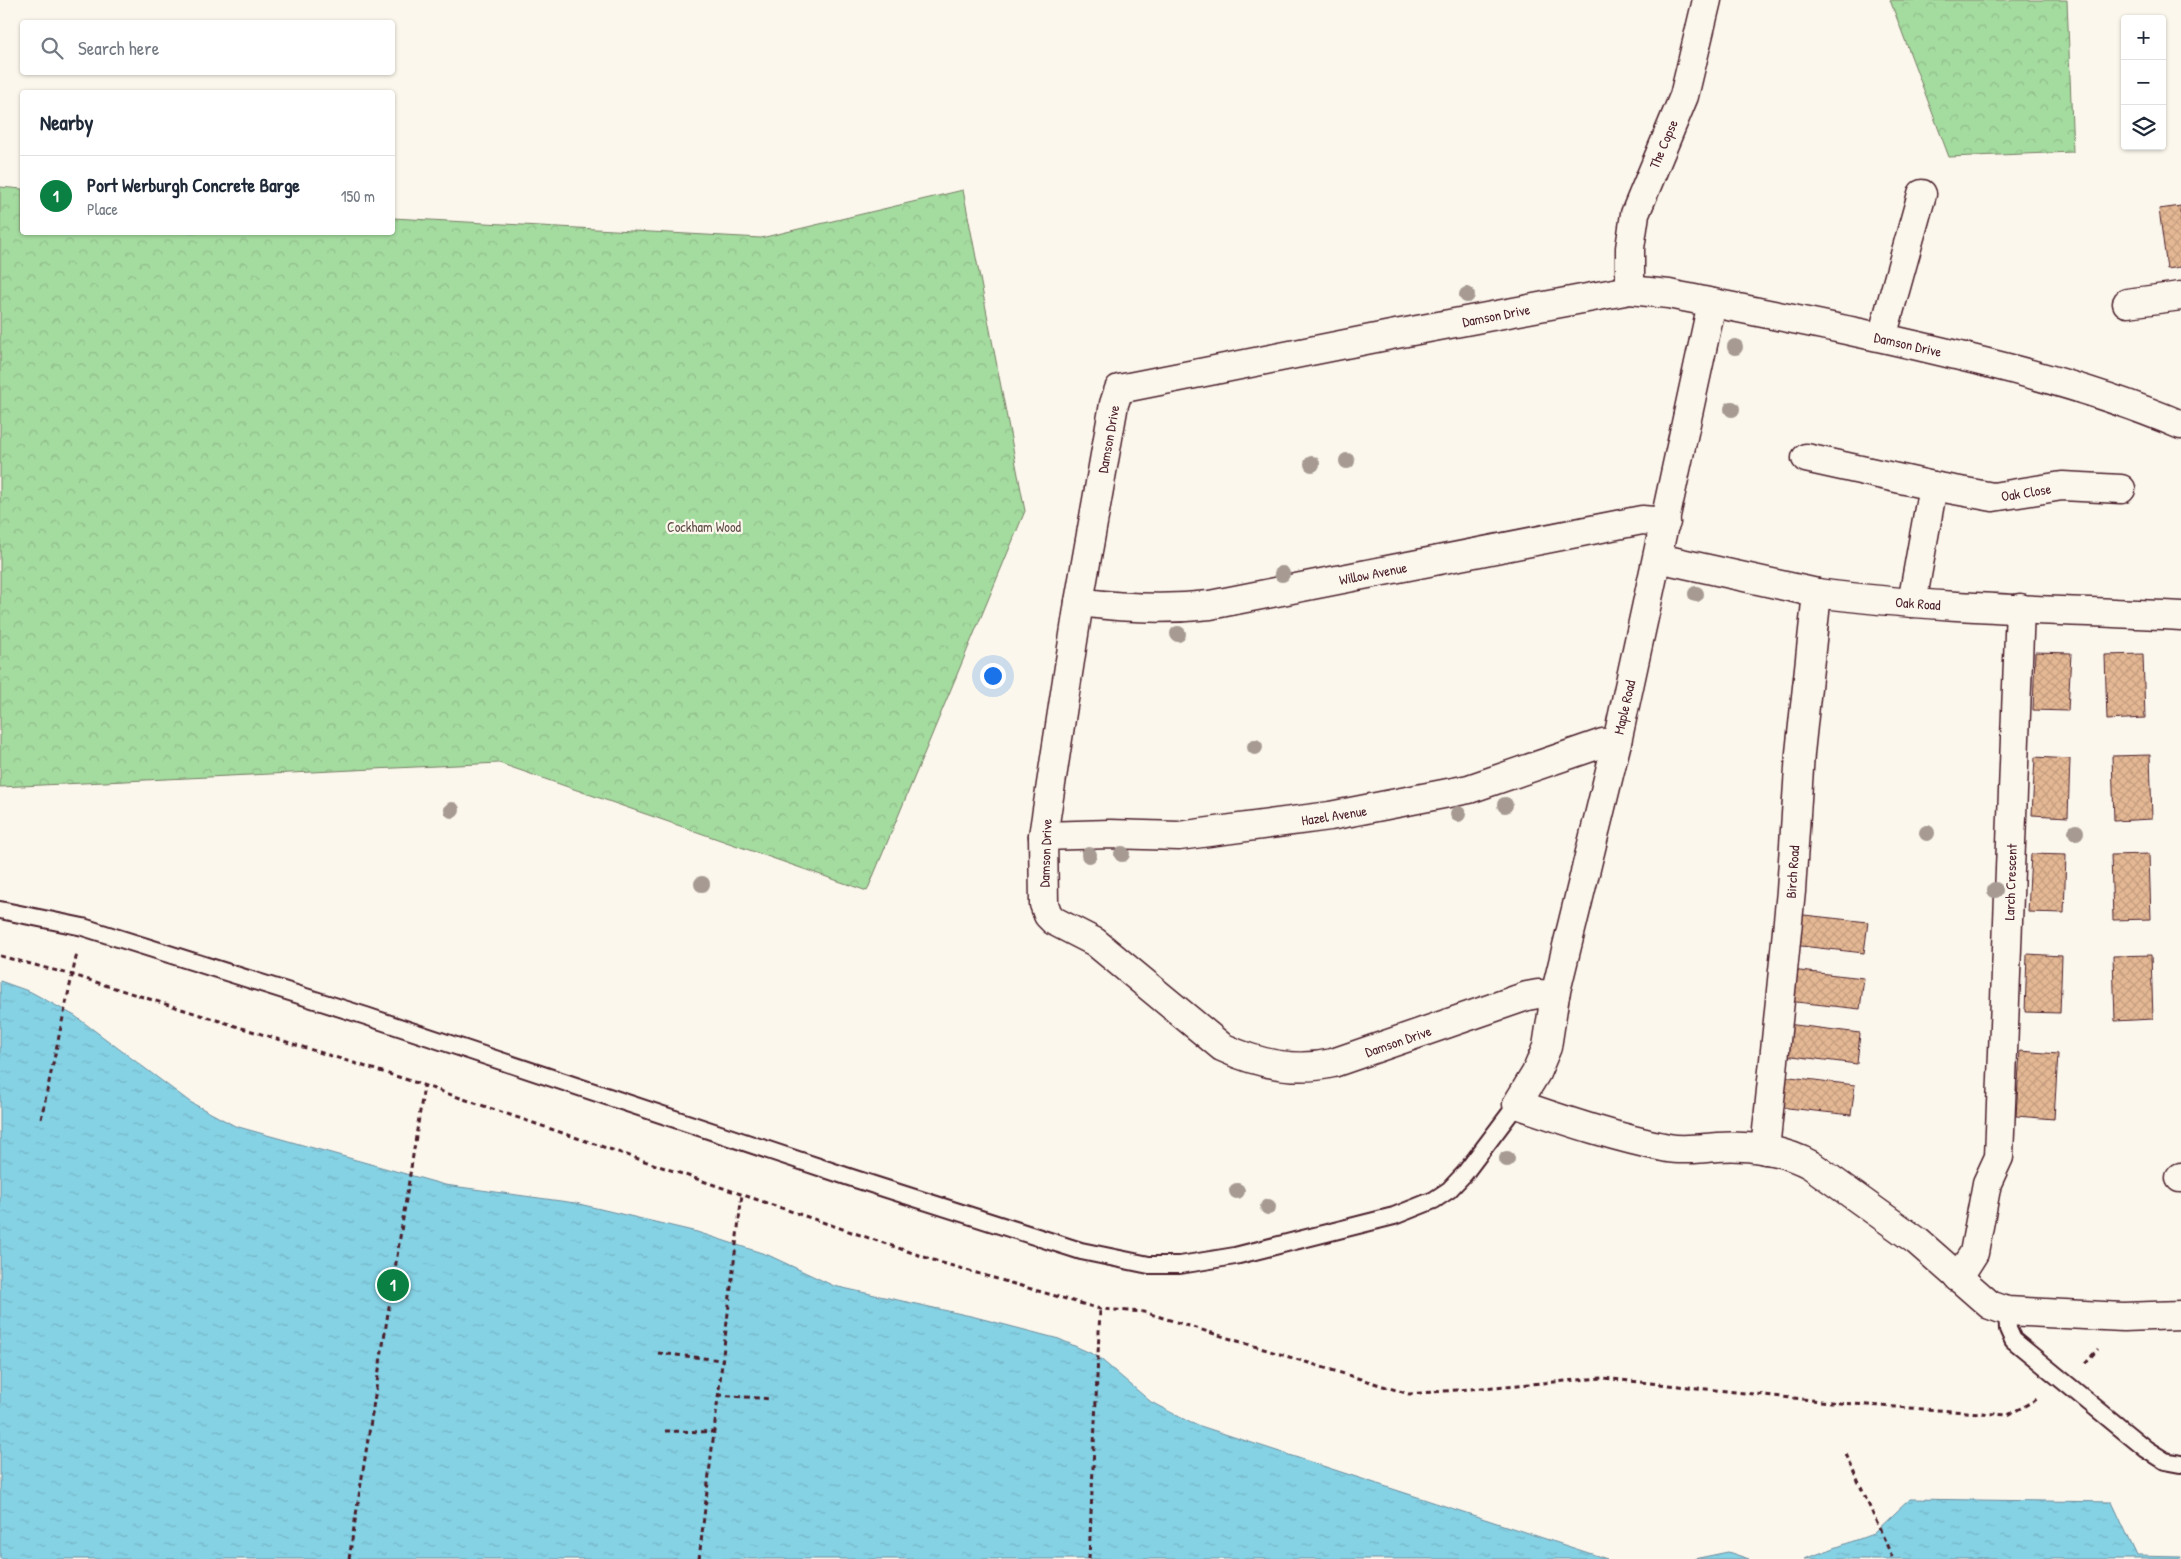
<!DOCTYPE html>
<html lang="en">
<head>
<meta charset="utf-8">
<style>
  body { margin:0; font-family:"Patrick Hand",sans-serif; background:#f2f2f3; color:#1f2937 }
  .controls { position:absolute; right:15px; top:15px; display:grid; overflow:hidden; border-radius:5px; box-shadow:0 1px 4px #0004 }
  .controls button { width:45px; height:45px; display:grid; place-items:center; padding:0; border:0; border-bottom:1px solid #e0e1e3; background:#fff; color:#1f2937; font:25px sans-serif }
  .you { position:absolute; left:992px; top:675px; width:18px; height:18px; margin:-12px; border:4px solid #fff; border-radius:50%; background:#1a73e8; box-shadow:0 0 0 8px #1a73e833 }
  .badge { display:grid; place-items:center; width:32px; height:32px; border-radius:50%; background:#0b8043; color:#fff; font-size:16px; font-weight:700 }
  .pin { position:absolute; translate:-50% -50%; border:2px solid #fff; box-shadow:0 1px 5px #0006 }
  .list { margin:0; padding:0; list-style:none }
  h2 { display:flex; justify-content:space-between; align-items:center; height:65px; margin:0; padding:0 20px; font-size:21px }
  h2 small { font-size:16px; font-weight:400; color:#747a83 }
  .list li { display:grid; grid-template-columns:32px 1fr auto; gap:15px; align-items:center; box-sizing:border-box; height:80px; padding:0 20px; border-top:1px solid #e0e1e3 }
  .list b { display:block; font-size:19px; white-space:nowrap }
  .list p { margin:0; font-size:16px; white-space:nowrap; color:#747a83 }
  .list em { font-size:16px; font-style:normal; color:#747a83 }
  .icon { flex:none; width:28px; height:28px; fill:none; stroke:currentColor; stroke-width:2; stroke-linecap:round; stroke-linejoin:round }
  .map { position:relative; flex:none; width:2181px; height:1559px; overflow:hidden }
  .search { position:absolute; background:#fff; box-shadow:0 1px 4px #0004; left:20px; top:20px; width:375px; height:55px; display:flex; align-items:center; gap:12px; box-sizing:border-box; padding:0 18px; border-radius:5px; color:#747a83; font-size:19px }
  .panel { position:absolute; background:#fff; box-shadow:0 1px 4px #0004; left:20px; top:90px; width:375px; height:145px; border-radius:5px }
  .map>svg:first-child { display:block }
  .forest { fill:url(#forest-crowns); stroke:#777d65 }
  .water { fill:url(#water-ripples); stroke:#6d8a9b }
  .building { fill:url(#building-cross-hatch); stroke:#4a1f2b }
  .lines { fill:none; stroke-linecap:round; stroke-linejoin:round }
  .lane-casing { stroke:#4a1f2b; stroke-width:20 }
  .street-casing { stroke:#4a1f2b; stroke-width:31 }
  .path { stroke:#4a1f2b; stroke-width:3; stroke-dasharray:5 4; stroke-linecap:butt }
  .lane { stroke:#fbf7ec; stroke-width:16 }
  .street { stroke:#fbf7ec; stroke-width:28 }
  .tree { fill:#a69a92 }
  .labels { text-anchor:middle; dominant-baseline:central; stroke-width:4.5; stroke-linejoin:round; paint-order:stroke }
  .street-label { font-size:14px; fill:#4a1f2b; stroke:#fbf7ec }
  .park-label { font-size:14px; fill:#604e48; stroke:#fbf7ec }
</style>
</head>
<body>
<div class="map">
<svg width="2181" height="1559" viewBox="0 0 2181 1559">
  <defs>
    <pattern id="forest-crowns" width="20" height="18" patternUnits="userSpaceOnUse" patternTransform="scale(1.25)"><rect width="20" height="18" fill="#a4db9f"/><path d="M2 6a3 3 0 1 1 6 0M12 15a3 3 0 1 1 6 0" fill="none" stroke="#8fbc89"/></pattern>
    <pattern id="water-ripples" width="26" height="14" patternUnits="userSpaceOnUse" patternTransform="scale(1.25)"><rect width="26" height="14" fill="#85d2e5"/><path d="M2 4q2-2 4 0t4 0M15 11q2-2 4 0t4 0" fill="none" stroke="#74b4c5"/></pattern>
    <pattern id="building-cross-hatch" width="8" height="8" patternUnits="userSpaceOnUse" patternTransform="scale(1.25)"><rect width="8" height="8" fill="#e4b894"/><path d="M0 0l8 8M0 8l8-8" fill="none" stroke="#c59e80"/></pattern>
  </defs>
  <rect width="100%" height="100%" fill="#fbf7ec"/>
  <filter id="ink" filterUnits="userSpaceOnUse"><feTurbulence type="fractalNoise" baseFrequency=".02" numOctaves="2"/><feDisplacementMap in="SourceGraphic" scale="10" xChannelSelector="R" yChannelSelector="G"/><feConvolveMatrix kernelMatrix="1 2 1 2 8 2 1 2 1" color-interpolation-filters="sRGB"/></filter>
  <g filter="url(#ink)">
    <g class="forest">
      <path d="M1890,0H2067L2073,152L1949,157Z"/>
      <path d="M0,187L22,189V232H392L393,218L761,238L963,190L1025,511L867,891L499,763L0,787Z"/>
    </g>
    <g class="water">
      <path d="M0,981L31,992L75,1016L190,1102L235,1126L445,1185L575,1203L697,1232L768,1255L834,1286L975,1317L1059,1339L1097,1356L1151,1402L1191,1423L1607,1559H0Z"/>
      <path d="M1910,1499L2112,1502L2137,1556L2181,1557V1559H1804L1873,1534Z"/>
      <path d="M1728,1552L1749,1559H1694Z"/>
    </g>
    <g class="building">
      <path d="M2181,206V267L2167,269L2159,209Z"/>
      <path d="M2035,652L2071,653L2068,711L2033,710Z"/>
      <path d="M2143,654L2145,718L2107,720L2105,655Z"/>
      <path d="M2150,755L2152,819L2114,821L2112,756Z"/>
      <path d="M2035,757L2070,759L2068,817L2032,815Z"/>
      <path d="M2031,854L2066,855L2064,913L2028,912Z"/>
      <path d="M2149,854L2151,919L2113,920L2111,855Z"/>
      <path d="M1795,914L1868,922L1864,953L1792,945Z"/>
      <path d="M2027,954L2062,956L2060,1013L2025,1012Z"/>
      <path d="M2151,955L2153,1019L2115,1021L2113,956Z"/>
      <path d="M1791,970L1864,978L1860,1009L1787,1001Z"/>
      <path d="M1787,1024L1860,1033L1857,1064L1784,1055Z"/>
      <path d="M2020,1051L2058,1054L2054,1119L2016,1116Z"/>
      <path d="M1782,1076L1855,1085L1851,1115L1779,1107Z"/>
    </g>
    <g class="lines">
      <g class="lane-casing">
        <g id="lane">
          <path d="M0,910L83,927L366,1016L849,1177L1081,1251L1149,1265H1180L1235,1256L1394,1216L1434,1200L1449,1190L1465,1173L1517,1104"/>
          <path d="M2007,1311L2008,1329L2013,1340L2146,1449L2165,1461L2181,1464"/>
        </g>
      </g>
      <g class="street-casing">
        <g id="street">
          <path d="M1630,290V248L1635,214L1684,96L1707,0"/>
          <path d="M1712,303L1617,742L1555,995L1547,1047L1536,1073L1517,1104C1566,1121 1617,1138 1668,1148C1684,1151 1702,1148 1718,1147C1749,1145 1784,1150 1811,1165L1917,1241L1990,1305L2007,1311L2123,1317L2181,1315"/>
          <path d="M2127,303L2181,296"/>
          <path d="M1882,337L1922,194"/>
          <path d="M1806,458L1933,486"/>
          <path d="M1658,558L1817,593C1937,609 2060,610 2181,616"/>
          <path d="M1079,602C1123,608 1165,610 1210,605L1642,520L1666,522"/>
          <path d="M1912,603L1933,486L1993,497L2062,486L2121,489"/>
          <path d="M1043,836L1110,834L1179,836L1330,816L1469,789L1603,743L1617,742"/>
          <path d="M1555,995L1538,994L1527,996L1333,1063C1294,1072 1258,1064 1222,1047L1095,942L1054,921L1048,915L1044,904L1043,836L1079,602L1114,404L1119,389L1396,334L1630,290L1669,294C1772,315 1874,334 1976,360C2046,377 2115,397 2181,425"/>
          <path d="M1765,1150L1791,891L1800,753L1817,593"/>
          <path d="M2180,1178L2181,1177"/>
          <path d="M1958,1278L1974,1253L1987,1183L1999,1157L2020,608"/>
        </g>
      </g>
      <g class="path">
        <path d="M0,956L73,975L408,1080L939,1262L1100,1309L1144,1312L1409,1394L1602,1378L1840,1403L2008,1415L2039,1398"/>
        <path d="M41,1119L77,953"/>
        <path d="M658,1353L722,1360"/>
        <path d="M2085,1363L2098,1349"/>
        <path d="M718,1395L772,1399"/>
        <path d="M665,1431L714,1432"/>
        <path d="M1846,1454L1893,1559"/>
        <path d="M349,1559L424,1086"/>
        <path d="M699,1559L742,1194"/>
        <path d="M1089,1559L1100,1309"/>
      </g>
      <use href="#lane" class="lane"/>
      <use href="#street" class="street"/>
    </g>
    <g class="tree">
      <circle cx="1467" cy="295" r="8"/>
      <circle cx="1735" cy="347" r="8"/>
      <circle cx="1732" cy="409" r="8"/>
      <circle cx="1347" cy="461" r="8"/>
      <circle cx="1312" cy="464" r="8"/>
      <circle cx="1282" cy="574" r="8"/>
      <circle cx="1696" cy="594" r="8"/>
      <circle cx="1178" cy="634" r="8"/>
      <circle cx="1255" cy="747" r="8"/>
      <circle cx="1505" cy="805" r="8"/>
      <circle cx="452" cy="810" r="8"/>
      <circle cx="1458" cy="814" r="8"/>
      <circle cx="2076" cy="832" r="8"/>
      <circle cx="1927" cy="833" r="8"/>
      <circle cx="1122" cy="854" r="8"/>
      <circle cx="1089" cy="855" r="8"/>
      <circle cx="702" cy="884" r="8"/>
      <circle cx="1995" cy="890" r="8"/>
      <circle cx="1507" cy="1159" r="8"/>
      <circle cx="1237" cy="1191" r="8"/>
      <circle cx="1268" cy="1207" r="8"/>
    </g>
  </g>
  <g class="labels">
    <g class="street-label">
      <text transform="translate(1663 144) rotate(-67)">The Copse</text>
      <text transform="translate(1496 315) rotate(-11)">Damson Drive</text>
      <text transform="translate(1908 344) rotate(13)">Damson Drive</text>
      <text transform="translate(1108 439) rotate(-80)">Damson Drive</text>
      <text transform="translate(2026 492) rotate(-9)">Oak Close</text>
      <text transform="translate(1373 573) rotate(-11)">Willow Avenue</text>
      <text transform="translate(1918 603) rotate(4)">Oak Road</text>
      <text transform="translate(1624 707) rotate(-77)">Maple Road</text>
      <text transform="translate(1334 815) rotate(-9)">Hazel Avenue</text>
      <text transform="translate(1045 853) rotate(-88)">Damson Drive</text>
      <text transform="translate(1792 872) rotate(-86)">Birch Road</text>
      <text transform="translate(2010 882) rotate(-88)">Larch Crescent</text>
      <text transform="translate(1398 1041) rotate(-19)">Damson Drive</text>
    </g>
    <g class="park-label">
      <text x="704" y="526">Cockham Wood</text>
    </g>
  </g>
</svg>
<div class="controls">
<button>+</button>
<button>−</button>
<button><svg class="icon" aria-label="layers" viewBox="0 0 24 24"><path d="M12 4l9 5-9 5-9-5zM3 14l9 5 9-5"/></svg></button>
</div>
<div class="you"></div>
<div class="pin badge" style="left:393px;top:1285px">1</div>
<div class="search"><svg class="icon" aria-label="search" viewBox="0 0 24 24"><circle cx="10" cy="10" r="6"/><path d="M15 15l6 6"/></svg>Search here</div>
<section class="panel">
<h2>Nearby<small></small></h2>
<ul class="list">
<li><span class="badge">1</span><div><b>Port Werburgh Concrete Barge</b><p>Place</p></div><em>150 m</em></li>
</ul>
</section>
</div>
</body>
</html>
